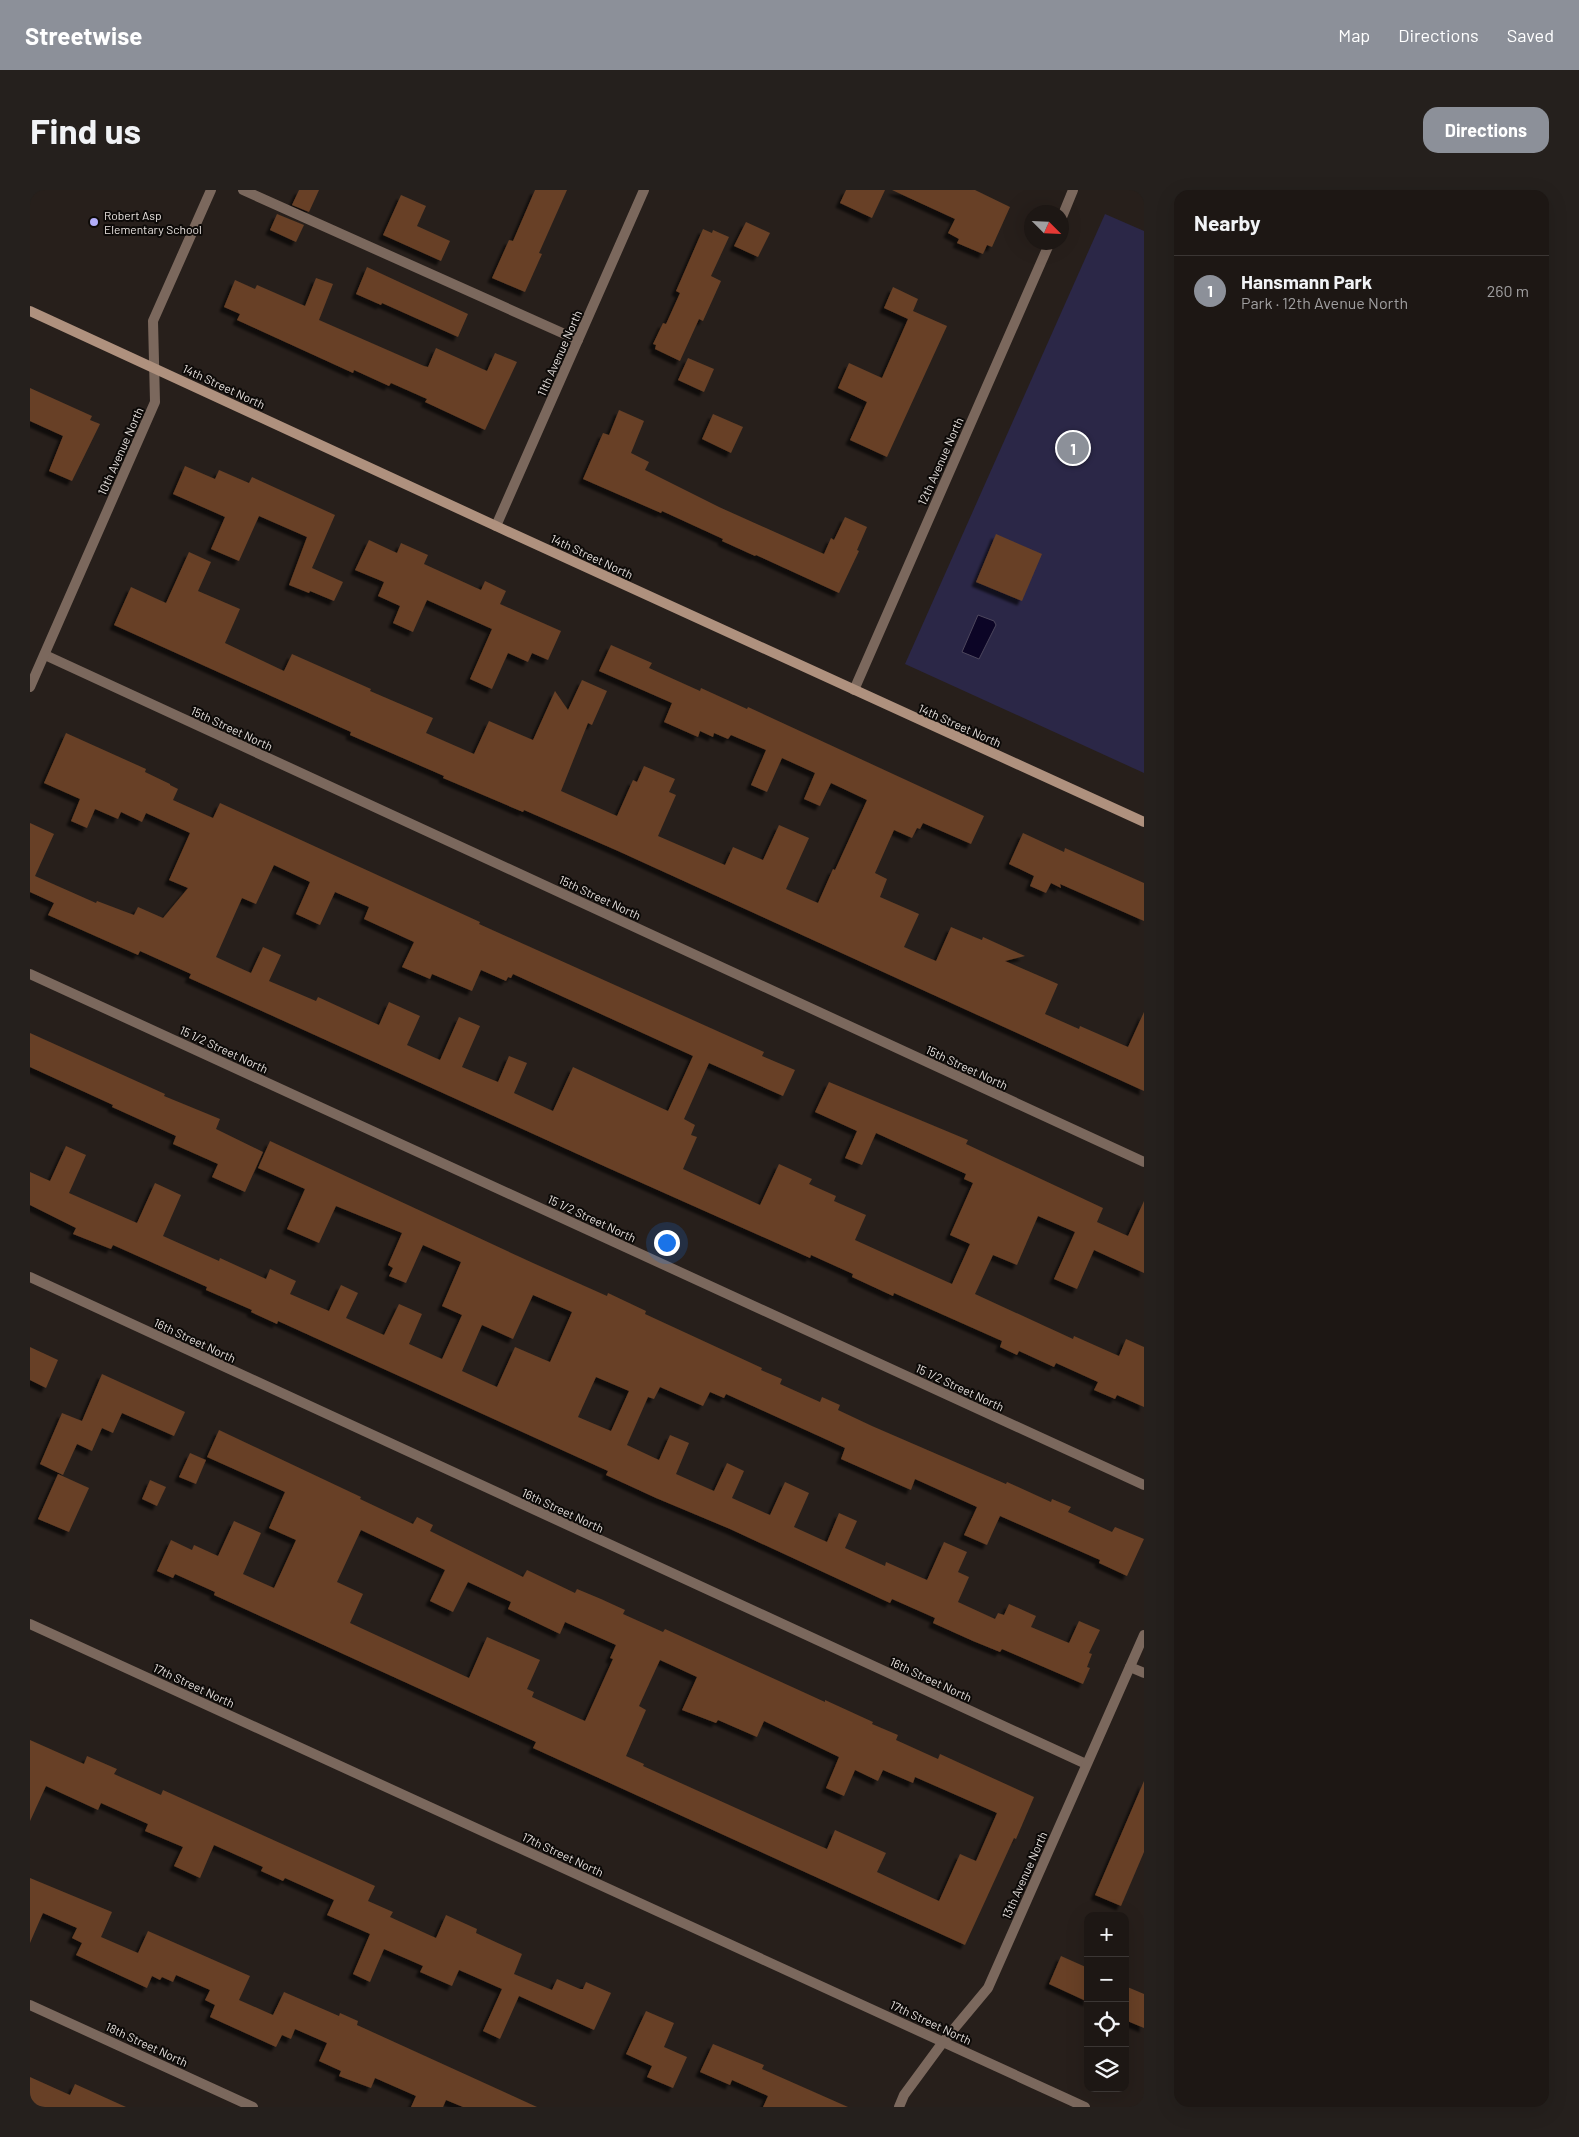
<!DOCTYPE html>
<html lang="en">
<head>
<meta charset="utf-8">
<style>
  body { margin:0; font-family:Barlow,sans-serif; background:#25201d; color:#f1f3f6 }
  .controls { position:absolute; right:15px; bottom:15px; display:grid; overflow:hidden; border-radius:10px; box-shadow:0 5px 20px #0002 }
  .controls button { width:45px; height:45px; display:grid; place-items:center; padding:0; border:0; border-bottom:1px solid #3b3634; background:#1d1714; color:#f1f3f6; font:25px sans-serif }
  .compass { position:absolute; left:994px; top:15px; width:45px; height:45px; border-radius:50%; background:#1d1714; box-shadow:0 5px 20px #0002; rotate:114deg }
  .you { position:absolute; left:636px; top:1052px; width:18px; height:18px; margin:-12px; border:4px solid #fff; border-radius:50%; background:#1a73e8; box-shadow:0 0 0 8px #1a73e833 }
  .badge { display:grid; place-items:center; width:32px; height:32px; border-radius:50%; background:#8c9099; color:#fff; font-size:16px; font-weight:700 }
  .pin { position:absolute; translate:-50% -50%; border:2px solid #fff; box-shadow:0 1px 5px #0006 }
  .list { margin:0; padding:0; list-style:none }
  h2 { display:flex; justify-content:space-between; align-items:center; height:65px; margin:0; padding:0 20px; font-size:21px }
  h2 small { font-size:16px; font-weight:400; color:#a09fa0 }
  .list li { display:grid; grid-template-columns:32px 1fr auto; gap:15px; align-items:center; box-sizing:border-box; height:70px; padding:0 20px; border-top:1px solid #3b3634 }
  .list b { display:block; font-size:19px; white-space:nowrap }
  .list p { margin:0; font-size:16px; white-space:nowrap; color:#a09fa0 }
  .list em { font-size:16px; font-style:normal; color:#a09fa0 }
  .icon { flex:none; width:28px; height:28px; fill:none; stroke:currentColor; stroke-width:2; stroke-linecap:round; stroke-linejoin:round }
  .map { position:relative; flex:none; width:1114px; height:1917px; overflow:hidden; border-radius:15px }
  header { display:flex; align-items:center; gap:30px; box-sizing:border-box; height:70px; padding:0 25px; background:#8c9099; color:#fff }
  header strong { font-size:24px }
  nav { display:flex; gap:28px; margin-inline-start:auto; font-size:18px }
  .intro { display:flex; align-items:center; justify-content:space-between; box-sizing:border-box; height:120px; padding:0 30px }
  h1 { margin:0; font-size:35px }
  .button { padding:12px 22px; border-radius:15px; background:#8c9099; color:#fff; font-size:18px; font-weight:700 }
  main { display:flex; gap:30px; padding:0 30px }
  aside { flex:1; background:#1d1714; border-radius:15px; box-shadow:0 5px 20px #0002 }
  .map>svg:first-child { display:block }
  .green { fill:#2b2747 }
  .water { fill:#0c0526; stroke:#4d475d }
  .building { fill:#674026; fill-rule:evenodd; filter:url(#shadow) }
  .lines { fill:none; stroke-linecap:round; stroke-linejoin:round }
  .lane { stroke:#7b685d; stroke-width:10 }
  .street { stroke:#7b685d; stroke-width:10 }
  .secondary { stroke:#af917e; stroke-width:10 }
  .poi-dot { fill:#b2adf9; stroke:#0d0a08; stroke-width:2 }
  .labels { text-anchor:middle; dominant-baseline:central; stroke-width:4; stroke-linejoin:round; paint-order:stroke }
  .poi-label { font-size:12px; fill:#e6e0dd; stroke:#0d0a08; text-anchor:start }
  .street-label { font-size:12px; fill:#e6e0dd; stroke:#0d0a08 }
</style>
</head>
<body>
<header>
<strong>Streetwise</strong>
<nav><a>Map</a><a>Directions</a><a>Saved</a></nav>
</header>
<div class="intro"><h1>Find us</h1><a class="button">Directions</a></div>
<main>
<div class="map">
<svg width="1114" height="1917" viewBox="0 0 1114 1917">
  <defs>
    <filter id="shadow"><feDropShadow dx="-4.5" dy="4.5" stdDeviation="1" flood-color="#0009"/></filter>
  </defs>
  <rect width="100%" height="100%" fill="#271f1b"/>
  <path class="green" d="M1075,24L1114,41V583L875,474Z"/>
  <path class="water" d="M948,425L964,431L966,435L949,469L932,462Z"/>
  <g class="building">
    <path d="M269,0H289L279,22L262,15Z"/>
    <path d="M505,0H537L509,63L512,64L495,102L462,88L479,50L483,51Z"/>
    <path d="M816,0H855L842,28L810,13Z"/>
    <path d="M862,0H945L980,17L962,57L957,55L953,64L927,53L929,49L918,43L925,29Z"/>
    <path d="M371,5L396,16L387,36L420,51L411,71L353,45Z"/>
    <path d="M247,24L274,35L266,52L240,40Z"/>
    <path d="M716,32L740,43L728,67L704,56Z"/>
    <path d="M673,39L682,43L683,40L699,47L681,86L691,91L673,131L669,129L650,171L625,159L626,155L623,154L633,133L636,134L650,103L646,101Z"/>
    <path d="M337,77L438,124L428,147L352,113L351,115L326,104Z"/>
    <path d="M286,88L303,94L289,130L394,176L398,177L406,158L457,181L465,163L487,172L455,240L395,212L397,209L361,193L359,196L324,180L323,183L207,130L210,124L194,117L205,90L225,99L227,95L275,116Z"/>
    <path d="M863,97L888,109L883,121L917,136L857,267L820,250L837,212L808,198L819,173L852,188L878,129L854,118Z"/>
    <path d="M658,168L684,179L674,202L648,190Z"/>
    <path d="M0,198L62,226L60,230L70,234L42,291L19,281L33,246L0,231Z"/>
    <path d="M589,220L614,231L601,263L619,272L615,280L689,317L794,364L801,348L804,350L815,327L837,337L827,360L829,361L809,403L726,365L725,366L692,351L693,349L632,321L631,323L553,289L573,243L579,245Z"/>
    <path d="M683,224L713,237L701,263L672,249Z"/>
    <path d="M155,276L185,289L189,280L219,293L222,287L305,325L282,378L313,392L304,411L280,401L279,403L259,395L277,347L229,326L209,371L181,359L195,327L143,304Z"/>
    <path d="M966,344L1012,364L992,411L946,392Z"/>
    <path d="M339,350L367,363L371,353L398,365L394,374L451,400L455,391L476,401L470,414L531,441L518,470L502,463L498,472L478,463L462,499L440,489L462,439L397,410L383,442L363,433L370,416L348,406L354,392L325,380Z"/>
    <path d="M159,362L181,372L168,401L210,419L195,453L254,481L262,464L341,499L340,501L403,528L396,543L444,564L459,531L503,550L525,501L538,520L552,490L577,501L562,535L558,533L531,601L587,626L603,590L607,592L614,576L645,589L639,602L646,605L628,646L695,675L703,657L733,670L749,635L779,648L756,699L788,713L803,679L805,680L837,610L801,593L790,616L774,609L785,583L752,568L737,602L721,595L736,560L701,545L698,549L684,543L683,547L670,541L668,547L634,532L642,513L569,481L581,455L622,473L619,478L670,501L671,498L717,519L718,517L954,626L941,654L893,633L890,639L887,638L882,648L864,640L845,683L857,689L850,707L889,724L874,757L906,771L921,737L952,750L953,747L995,766L975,771L1028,794L1015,824L1049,839L1050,836L1098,857L1114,822V901L588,661L494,620L493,622L413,588L414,586L320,545L321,542L84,435L101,397L136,413Z"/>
    <path d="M36,543L116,579L115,582L140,594V595L148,599L143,610L183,628L190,613L450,732L449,734L734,862L732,866L765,880L753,906L679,873L654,929L665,935L661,945L667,947L653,979L730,1015L749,974L782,989L779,994L806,1006L804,1011L836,1025L825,1050L922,1094L940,1054L920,1045L943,993L934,989L936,984L846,943L832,975L815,968L827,941L785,922L799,892L938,950L936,954L1073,1018L1067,1032L1098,1046L1114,1011V1083L1064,1060L1047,1099L1024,1089L1045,1042L1008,1026L987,1075L963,1065L945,1104L1043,1149L1044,1146L1089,1166L1096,1149L1114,1157V1217L1087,1205L1085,1209L1064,1200L1068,1192L1026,1173L1024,1177L989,1161L987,1165L970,1157L972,1151L864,1103L863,1106L822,1087L823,1084L781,1065L780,1068L576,977L159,788L161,784L110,761L108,765L18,725L24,713L0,702V633L24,644L5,686L66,713L67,711L104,725L108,717L133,728L158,698L139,690L160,643L116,623L112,632L91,622L88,629L65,619L57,638L41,631L50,609L14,593ZM244,675L280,692L266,724L290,735L305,702L339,717L334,729L384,752L372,777L400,789L402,784L442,801L451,780L476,791L478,787L481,788L483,784L663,866L638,921L543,877L523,921L484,903L497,873L479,866L468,892L432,877L450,836L429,827L410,870L377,855L390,826L359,812L349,835L288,807L286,811L239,791L251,765L233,757L221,783L186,767L212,708L226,714Z"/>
    <path d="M993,643L1034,662L1035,658L1114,693V731L1030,694L1031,698L1021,693L1016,703L1000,696L1004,686L979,674Z"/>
    <path d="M0,843L135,904L134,906L190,929L186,939L233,962L215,1002L182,987L188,974L143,954L146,946L82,917L83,915L0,877Z"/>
    <path d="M240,951L503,1073L577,1106L578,1103L616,1121L615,1124L732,1178L731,1180L752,1189L750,1194L790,1212L792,1207L810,1215L808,1220L842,1236L976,1294L977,1292L1021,1312L1022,1309L1041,1317L1038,1322L1082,1342L1085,1337L1114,1349L1097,1386L1069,1373L1070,1370L970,1326L957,1355L934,1345L947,1317L885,1289L881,1300L811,1269L815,1258L696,1204L694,1208L680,1202L673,1216L630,1197L624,1209L618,1207L597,1255L629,1270L640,1245L659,1253L646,1284L684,1301L697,1273L714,1281L702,1308L740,1325L755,1292L779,1303L764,1337L797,1352L809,1323L827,1331L815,1358L855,1376L856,1372L897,1390L914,1352L937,1362L928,1382L939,1387L928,1412L965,1429L968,1423L974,1425L979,1414L1006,1426L1001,1437L1039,1453L1049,1431L1070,1440L1059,1463L1062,1464L1057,1477L1060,1478L1053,1494L972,1459L970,1462L943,1451L903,1433L905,1428L862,1409L860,1413L700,1339L626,1308L576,1285L578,1281L248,1131L247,1134L221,1122L222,1120L176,1100L177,1097L83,1055L81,1059L43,1044L46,1038L0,1015V982L20,991L36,956L56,965L39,1003L107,1033L125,993L151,1005L133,1046L189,1071L190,1068L236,1089L240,1079L266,1091L260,1104L299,1121L311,1095L328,1103L316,1128L354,1145L369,1114L392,1124L379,1154L412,1169L432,1125L412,1116L431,1072L393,1055L376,1093L359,1086L363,1078L358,1075L372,1043L306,1016L289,1053L257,1039L275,999L228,978ZM503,1105L542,1122L520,1172L485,1157L467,1197L432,1181L452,1135L483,1149ZM566,1187L599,1201L581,1241L548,1227Z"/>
    <path d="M0,1157L28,1170L16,1198L0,1190Z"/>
    <path d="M72,1184L155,1222L144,1246L92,1223L83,1243L72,1238L62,1261L47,1254L33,1285L10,1274L32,1223L52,1231Z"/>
    <path d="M189,1240L331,1307L330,1309L383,1334L387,1327L403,1335L400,1341L493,1387L497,1380L545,1403L547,1399L571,1409L595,1420L593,1424L633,1442L635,1439L795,1512V1510L843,1532L842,1534L868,1545L866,1550L908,1569L910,1564L1004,1607L986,1649L984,1648L935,1755L503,1558L506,1552L184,1405L185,1402L145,1384L143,1388L127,1381L141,1350L162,1360L164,1355L188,1366L204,1331L231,1343L213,1384L244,1398L266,1350L239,1338L255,1302L177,1267ZM331,1340L415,1380L400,1411L423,1422L438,1392L481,1412L478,1419L530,1444L535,1432L586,1455L580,1468L583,1469L555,1531L502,1507L504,1502L497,1499L510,1470L457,1447L439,1488L320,1433L333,1404L307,1392ZM630,1470L667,1487L652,1520L686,1533L688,1530L727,1547L734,1531L809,1567L796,1598L814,1606L825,1580L848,1591L853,1580L883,1593L885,1587L967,1623L946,1671L930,1664L909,1711L847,1682L856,1663L805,1640L797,1659L613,1576L614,1574L596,1566L616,1520L609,1516Z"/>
    <path d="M160,1263L176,1270L166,1294L149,1287Z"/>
    <path d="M28,1284L59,1298L39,1342L8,1329Z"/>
    <path d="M120,1290L136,1297L127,1316L112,1309Z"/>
    <path d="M0,1550L54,1574L57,1566L87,1579L84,1584L131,1605L133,1600L345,1696L338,1711L363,1722L360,1727L406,1748L416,1725L447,1739L446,1743L492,1764L484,1784L522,1800L527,1789L550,1799H553L556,1792L581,1803L564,1840L489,1806L470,1849L453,1841L472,1799L429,1780L422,1796L390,1782L393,1776L354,1759L340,1792L323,1784L340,1744L297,1725L304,1710L255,1688L253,1691L231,1681L233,1677L184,1655L170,1688L144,1676L153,1657L115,1641L118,1634L71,1613L68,1620L16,1596L0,1631Z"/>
    <path d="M1114,1591V1662L1091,1716L1065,1705Z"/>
    <path d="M0,1688L82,1722L71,1747L108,1763L118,1741L220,1786L209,1810L243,1825L254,1802L309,1826L310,1823L328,1831L327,1835L507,1917H433L416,1910L413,1917H381L386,1906L345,1888L341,1898L309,1886L311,1881L289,1871L297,1853L265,1839L261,1849L252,1845L246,1857L180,1827L185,1815L175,1810L180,1800L146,1785L143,1792L132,1787L130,1790L122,1786L117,1798L46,1765L52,1753L42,1748L47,1738L13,1723L0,1753Z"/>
    <path d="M1031,1766L1058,1778V1812L1019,1794Z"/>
    <path d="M1095,1796L1114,1804V1838L1095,1830Z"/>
    <path d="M616,1821L644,1833L634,1857L657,1867L643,1898L617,1887L622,1876L596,1864Z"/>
    <path d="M683,1854L734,1875L732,1879L818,1917H733L738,1906L702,1890L700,1895L670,1882Z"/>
    <path d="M0,1887L40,1905L45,1894L96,1917H0Z"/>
  </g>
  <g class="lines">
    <path class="lane" d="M213,0L548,150"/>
    <g class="street">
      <path d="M1032,27L1043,0"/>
      <path d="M466,336L614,0"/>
      <path d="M15,465L1114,972"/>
      <path d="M0,497L125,212L123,131L181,0"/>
      <path d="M824,500L1020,52"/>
      <path d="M0,784L1114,1295"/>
      <path d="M0,1087L1056,1574"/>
      <path d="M0,1434L1055,1917"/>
      <path d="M1100,1477L1114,1483"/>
      <path d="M0,1815L223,1917"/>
      <path d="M869,1917L874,1905L913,1852L958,1798L1114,1445"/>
    </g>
    <path class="secondary" d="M0,121L466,336L1114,632"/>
  </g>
  <circle class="poi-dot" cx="64" cy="32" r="5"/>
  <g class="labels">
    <g class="poi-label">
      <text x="74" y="25">Robert Asp<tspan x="74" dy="14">Elementary School</tspan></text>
    </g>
    <g class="street-label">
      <text transform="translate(529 163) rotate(-66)">11th Avenue North</text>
      <text transform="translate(194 196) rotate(25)">14th Street North</text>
      <text transform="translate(90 261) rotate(-66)">10th Avenue North</text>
      <text transform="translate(910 271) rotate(-66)">12th Avenue North</text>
      <text transform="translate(562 366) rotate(25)">14th Street North</text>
      <text transform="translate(930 535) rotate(24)">14th Street North</text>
      <text transform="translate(202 538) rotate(25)">15th Street North</text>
      <text transform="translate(570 707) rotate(25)">15th Street North</text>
      <text transform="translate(194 859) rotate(25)">15 1/2 Street North</text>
      <text transform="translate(937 877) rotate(25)">15th Street North</text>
      <text transform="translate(562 1028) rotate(25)">15 1/2 Street North</text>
      <text transform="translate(165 1150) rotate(25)">16th Street North</text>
      <text transform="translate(930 1197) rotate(25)">15 1/2 Street North</text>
      <text transform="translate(533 1320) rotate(25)">16th Street North</text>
      <text transform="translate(901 1489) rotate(25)">16th Street North</text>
      <text transform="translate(164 1495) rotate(25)">17th Street North</text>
      <text transform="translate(533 1664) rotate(25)">17th Street North</text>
      <text transform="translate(994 1685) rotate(-66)">13th Avenue North</text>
      <text transform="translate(901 1832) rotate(25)">17th Street North</text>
      <text transform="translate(117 1854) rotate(25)">18th Street North</text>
    </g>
  </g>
</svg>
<div class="controls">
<button>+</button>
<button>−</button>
<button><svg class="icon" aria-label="locate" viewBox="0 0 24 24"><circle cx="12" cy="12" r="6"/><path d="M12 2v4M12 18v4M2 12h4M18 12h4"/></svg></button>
<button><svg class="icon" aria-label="layers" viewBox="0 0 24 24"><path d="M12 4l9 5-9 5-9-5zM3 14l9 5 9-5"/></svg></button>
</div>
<svg class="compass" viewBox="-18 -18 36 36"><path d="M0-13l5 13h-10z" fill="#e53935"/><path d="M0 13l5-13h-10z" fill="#a09fa0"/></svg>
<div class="you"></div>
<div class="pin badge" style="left:1043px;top:258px">1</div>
</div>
<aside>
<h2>Nearby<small></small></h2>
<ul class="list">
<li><span class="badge">1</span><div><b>Hansmann Park</b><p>Park · 12th Avenue North</p></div><em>260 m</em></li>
</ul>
</aside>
</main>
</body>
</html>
